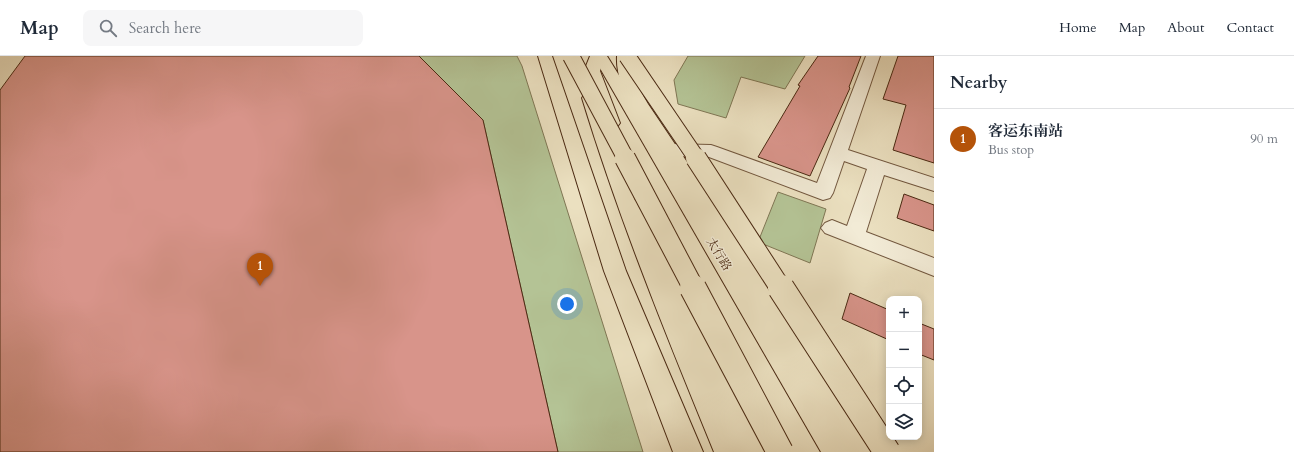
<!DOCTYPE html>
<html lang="en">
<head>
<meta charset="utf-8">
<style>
  body { margin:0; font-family:Cardo,"Noto Serif SC",serif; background:#f6f6f7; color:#1f2937 }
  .controls { position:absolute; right:12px; bottom:12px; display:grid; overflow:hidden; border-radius:8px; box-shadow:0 2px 10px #0003 }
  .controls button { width:36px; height:36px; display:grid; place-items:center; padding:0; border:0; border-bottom:1px solid #e0e1e3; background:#fff; color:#1f2937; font:20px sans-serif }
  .you { position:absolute; left:567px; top:248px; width:14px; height:14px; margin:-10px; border:3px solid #fff; border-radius:50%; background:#1a73e8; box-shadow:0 0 0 6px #1a73e833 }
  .badge { display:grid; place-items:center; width:26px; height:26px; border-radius:50%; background:#b45309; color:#fff; font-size:13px; font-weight:700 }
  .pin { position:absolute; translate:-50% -33px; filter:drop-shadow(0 1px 2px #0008) }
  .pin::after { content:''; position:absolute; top:21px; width:14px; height:12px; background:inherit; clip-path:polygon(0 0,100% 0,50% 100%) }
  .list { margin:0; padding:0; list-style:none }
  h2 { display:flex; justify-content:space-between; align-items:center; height:52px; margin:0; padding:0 16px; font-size:17px }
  h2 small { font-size:13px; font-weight:400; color:#747a83 }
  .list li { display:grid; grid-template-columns:26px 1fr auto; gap:12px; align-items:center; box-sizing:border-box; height:60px; padding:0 16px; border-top:1px solid #e0e1e3 }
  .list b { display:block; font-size:15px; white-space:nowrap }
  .list p { margin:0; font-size:13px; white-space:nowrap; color:#747a83 }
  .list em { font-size:13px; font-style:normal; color:#747a83 }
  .icon { flex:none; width:22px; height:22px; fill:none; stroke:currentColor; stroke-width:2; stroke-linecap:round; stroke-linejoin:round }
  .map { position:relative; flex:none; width:934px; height:396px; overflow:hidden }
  header { display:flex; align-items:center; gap:24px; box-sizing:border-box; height:56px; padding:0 20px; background:#fff; border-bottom:1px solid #e0e1e3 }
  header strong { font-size:19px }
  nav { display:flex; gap:22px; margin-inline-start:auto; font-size:14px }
  .search { width:280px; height:36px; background:#f6f6f7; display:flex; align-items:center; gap:10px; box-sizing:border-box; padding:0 14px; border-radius:8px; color:#747a83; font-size:15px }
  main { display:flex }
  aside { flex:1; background:#fff }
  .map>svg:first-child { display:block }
  .green { fill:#b4c395; stroke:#7f7654 }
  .building { fill:#d8948a; stroke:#4a2912 }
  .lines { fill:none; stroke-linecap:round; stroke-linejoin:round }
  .minor-casing { stroke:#72573e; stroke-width:2 }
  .major-casing { stroke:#4a2912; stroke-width:2 }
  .highway-casing { stroke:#4a2912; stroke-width:2 }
  .minor { fill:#f2ebd6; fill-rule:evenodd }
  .major { fill:#ebe0c0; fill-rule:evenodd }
  .highway { fill:#ebe0c0; fill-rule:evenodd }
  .highway-bridge-far2-casing { stroke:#4a2912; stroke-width:18; stroke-linecap:butt }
  .highway-bridge-far1-casing { stroke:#4a2912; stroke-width:22; stroke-linecap:butt }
  .highway-bridge-casing { stroke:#4a2912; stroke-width:28; stroke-linecap:butt }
  .highway-bridge-far2 { stroke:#ebe0c0; stroke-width:16 }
  .highway-bridge-far1 { stroke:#ebe0c0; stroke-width:20 }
  .highway-bridge { stroke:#ebe0c0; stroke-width:26 }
  .labels { text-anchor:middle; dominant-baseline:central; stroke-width:3; stroke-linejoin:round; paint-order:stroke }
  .street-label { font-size:12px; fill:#4a2912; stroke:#f2ebd6 }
</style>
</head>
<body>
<header>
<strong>Map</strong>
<div class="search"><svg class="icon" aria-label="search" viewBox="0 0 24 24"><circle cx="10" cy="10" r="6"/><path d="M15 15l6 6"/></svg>Search here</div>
<nav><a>Home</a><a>Map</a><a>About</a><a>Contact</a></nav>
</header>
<main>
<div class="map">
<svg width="934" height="396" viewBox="0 0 934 396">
  <rect width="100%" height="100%" fill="#ebe0c0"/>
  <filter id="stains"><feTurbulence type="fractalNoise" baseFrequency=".005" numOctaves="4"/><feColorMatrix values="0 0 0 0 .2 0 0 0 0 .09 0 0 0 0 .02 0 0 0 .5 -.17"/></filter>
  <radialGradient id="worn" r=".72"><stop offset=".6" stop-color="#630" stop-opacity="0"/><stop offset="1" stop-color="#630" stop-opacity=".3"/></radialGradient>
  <g class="green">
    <path d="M419,0H517L522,10L643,396H558L483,64Z"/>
    <path d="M688,0H805L785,33L741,21L726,62L678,48L674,24Z"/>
    <path d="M778,136L826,153L810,207L758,186Z"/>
  </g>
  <g class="building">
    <path d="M25,0H419L483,64L558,396H0V34Z"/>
    <path d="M818,0H861L849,31L850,32L810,120L758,101L800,30L798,29Z"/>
    <path d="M898,0H934V107L893,94L906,49L883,43Z"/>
    <path d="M904,138L934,149V175L897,162Z"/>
    <path d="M850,237L889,254V284L842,263Z"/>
    <path d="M919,267L934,273V304L919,298Z"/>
  </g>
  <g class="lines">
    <g class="minor-casing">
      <path id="minor" d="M866,0H880L848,94L934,122V135L884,119L866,176L934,202V220L825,177L821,172L825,167L832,164L847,170L867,113L844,105L833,137L830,142L823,144L709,101L670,100L664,98L661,94L664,90L670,88L711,89L717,91L817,127Z"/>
    </g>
    <g class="major-casing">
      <g id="major">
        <path d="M590,0H604L600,15L620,67L617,71L611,72L605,71L602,67L584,15Z"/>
        <path d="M617,0H631C631,18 639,33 648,48L875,386L880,396H848L631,48C623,33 616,18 617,0Z"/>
        <path d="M642,142L649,144L652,149L685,231L768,396H738L661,231L632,149L635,144Z"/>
      </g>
    </g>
    <g class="highway-casing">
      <g id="highway">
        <path d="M538,0H552L626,215L703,396H673L604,215Z"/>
        <path d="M593,0H607L847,386L852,396H821Z"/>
        <path d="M590,37L596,39L598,42L621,110L682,260L744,396H714C666,279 619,163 582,42L584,39Z"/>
      </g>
    </g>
    <use href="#minor" class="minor"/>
    <use href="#major" class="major"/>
    <use href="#highway" class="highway"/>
    <g class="highway-bridge-far2-casing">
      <g id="highway-bridge-far2">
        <path d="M571,0L626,103"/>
        <path d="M627,0L697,103"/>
      </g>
    </g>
    <g class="highway-bridge-far1-casing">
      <g id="highway-bridge-far1">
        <path d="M625,102L694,233"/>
        <path d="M696,102L781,233"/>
      </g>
    </g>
    <g class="highway-bridge-casing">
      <g id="highway-bridge">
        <path d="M693,232L780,396"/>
        <path d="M781,232L887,396"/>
      </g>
    </g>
    <use href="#highway-bridge-far2" class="highway-bridge-far2"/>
    <use href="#highway-bridge-far1" class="highway-bridge-far1"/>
    <use href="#highway-bridge" class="highway-bridge"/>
  </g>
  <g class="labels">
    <g class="street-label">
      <text transform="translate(719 198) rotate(59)">太行路</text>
    </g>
  </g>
  <rect width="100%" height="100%" filter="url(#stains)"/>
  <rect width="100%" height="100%" fill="url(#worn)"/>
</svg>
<div class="controls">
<button>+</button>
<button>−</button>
<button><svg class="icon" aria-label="locate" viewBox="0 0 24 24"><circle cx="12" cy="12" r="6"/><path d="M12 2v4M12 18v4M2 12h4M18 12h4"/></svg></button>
<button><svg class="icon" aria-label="layers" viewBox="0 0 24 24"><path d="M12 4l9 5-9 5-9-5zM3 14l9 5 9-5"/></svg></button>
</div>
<div class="you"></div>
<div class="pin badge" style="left:260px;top:230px">1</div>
</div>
<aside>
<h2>Nearby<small></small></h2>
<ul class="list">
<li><span class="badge">1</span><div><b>客运东南站</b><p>Bus stop</p></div><em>90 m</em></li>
</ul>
</aside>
</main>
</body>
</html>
